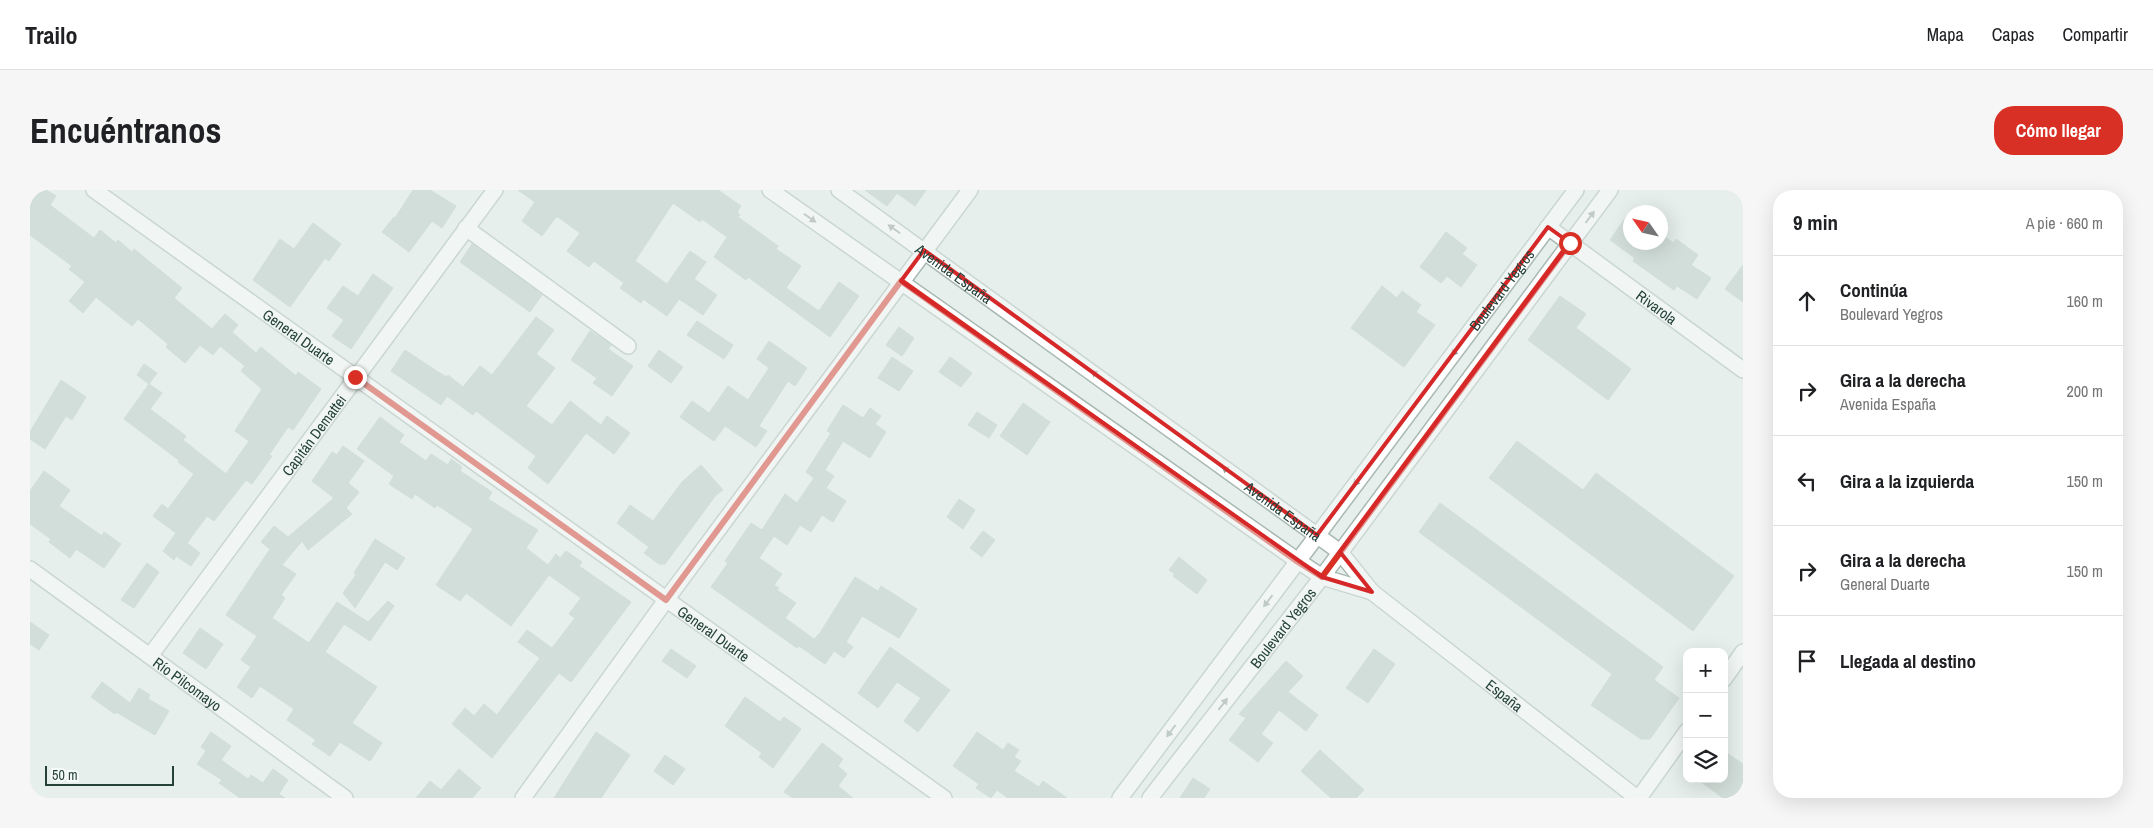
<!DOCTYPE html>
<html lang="es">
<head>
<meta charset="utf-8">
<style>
  body { margin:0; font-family:"Archivo Narrow",sans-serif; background:#f6f6f6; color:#202124 }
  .controls { position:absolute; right:15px; bottom:15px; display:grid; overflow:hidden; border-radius:10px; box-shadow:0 5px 20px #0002 }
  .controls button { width:45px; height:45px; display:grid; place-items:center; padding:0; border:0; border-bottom:1px solid #e0e0e0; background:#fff; color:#202124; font:25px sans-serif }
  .compass { position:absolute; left:1593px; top:15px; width:45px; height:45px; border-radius:50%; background:#fff; box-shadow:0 5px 20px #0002; rotate:304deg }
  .scale { position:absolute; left:15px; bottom:12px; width:129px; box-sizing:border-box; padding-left:5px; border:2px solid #24423a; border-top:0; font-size:14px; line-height:18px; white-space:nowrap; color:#24423a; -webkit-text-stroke:4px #f7fbf9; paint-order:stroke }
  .stop { position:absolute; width:15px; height:15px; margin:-11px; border:4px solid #d93025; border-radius:50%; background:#fff }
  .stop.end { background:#d93025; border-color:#fff; box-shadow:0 1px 5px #0008 }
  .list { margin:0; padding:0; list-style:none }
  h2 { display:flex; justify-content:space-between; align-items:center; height:65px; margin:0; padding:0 20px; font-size:21px }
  h2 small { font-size:16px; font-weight:400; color:#757577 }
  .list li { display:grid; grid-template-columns:32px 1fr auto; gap:15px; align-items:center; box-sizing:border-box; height:90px; padding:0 20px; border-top:1px solid #e0e0e0 }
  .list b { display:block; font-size:19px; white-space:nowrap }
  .list p { margin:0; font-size:16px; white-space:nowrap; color:#757577 }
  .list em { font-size:16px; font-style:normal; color:#757577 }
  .icon { flex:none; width:28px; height:28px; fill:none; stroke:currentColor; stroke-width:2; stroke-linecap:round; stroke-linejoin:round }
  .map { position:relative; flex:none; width:1713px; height:608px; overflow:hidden; border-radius:20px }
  header { display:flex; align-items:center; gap:30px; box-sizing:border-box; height:70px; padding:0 25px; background:#fff; border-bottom:1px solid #e0e0e0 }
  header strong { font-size:24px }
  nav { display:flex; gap:28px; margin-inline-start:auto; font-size:18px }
  .intro { display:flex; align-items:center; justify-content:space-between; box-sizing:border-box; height:120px; padding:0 30px }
  h1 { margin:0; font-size:35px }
  .button { padding:12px 22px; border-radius:20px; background:#d93025; color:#fff; font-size:18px; font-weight:700 }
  main { display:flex; gap:30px; padding:0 30px }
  aside { flex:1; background:#fff; border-radius:20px; box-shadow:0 5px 20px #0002 }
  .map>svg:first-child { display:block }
  .building { fill:#bbcac4; stroke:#b8c9c2 }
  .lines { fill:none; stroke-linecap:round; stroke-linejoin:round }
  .minor-casing { stroke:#a8b8b2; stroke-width:18 }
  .tertiary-casing { stroke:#a8b8b2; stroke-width:18 }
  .minor { stroke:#fff; stroke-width:15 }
  .tertiary { stroke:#fff; stroke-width:15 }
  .oneway { fill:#92a09c }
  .route { stroke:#d93025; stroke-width:6 }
  .marked { fill:none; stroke:#d62828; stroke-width:4; stroke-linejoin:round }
  .labels { text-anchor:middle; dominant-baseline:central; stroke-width:4; stroke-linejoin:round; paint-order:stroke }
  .street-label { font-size:15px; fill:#24423a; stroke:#f7fbf9 }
</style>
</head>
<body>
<header>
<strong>Trailo</strong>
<nav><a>Mapa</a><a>Capas</a><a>Compartir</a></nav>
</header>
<div class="intro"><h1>Encuéntranos</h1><a class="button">Cómo llegar</a></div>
<main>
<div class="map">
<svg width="1713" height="608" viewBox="0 0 1713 608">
  <rect width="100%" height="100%" fill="#e6efeb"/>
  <g class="building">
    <path d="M0,0H16L26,6L20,15L64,48L70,40L86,53L88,50L102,62L104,59L152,98L144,108L182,139L195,124L208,135L202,142L226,163L231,157L266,186L268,182L291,199L263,240L258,237L239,265L242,266L222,294L216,290L184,331L177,326L157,353L170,363L161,376L146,366L144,370L133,361L146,343L123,326L132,314L138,319L164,284L148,272L150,271L94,229L119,194L132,203L120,219L156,246L153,250L196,284L219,251L205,241L232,199L211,181L215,176L190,156L183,165L170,155L155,173L136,157L138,154L108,129L102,136L66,107L53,123L39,111L55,92L39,79L42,76L0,45Z"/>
    <path d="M383,0H400L426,16L412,38L402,31L379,62L352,42L364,27L365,28Z"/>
    <path d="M488,0H688L711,16L707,22L710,25L708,27L748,56L746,59L771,76L756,98L789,121L809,92L829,106L800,147L718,87L716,90L684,67L697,47L672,29L670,32L643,13L605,71L637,94L660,61L676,72L664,89L687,105L673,125L649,109L637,126L613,109L611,113L590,98L594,93L564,71L559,77L537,61L550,43L528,27H526L512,46L492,31L505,12Z"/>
    <path d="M835,0H896L885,16L867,3L857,16Z"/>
    <path d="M1600,21V52H1630V44L1644,53L1646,49L1668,65L1661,75L1681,88L1667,109L1647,96L1644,100L1603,71L1605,68L1580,50Z"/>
    <path d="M283,33L311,54L299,71L295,68L260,117L223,90L250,49L264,59Z"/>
    <path d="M1416,42L1437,58L1432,64L1447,75L1431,97L1417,86L1411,93L1390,77Z"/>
    <path d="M442,54L512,105L500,122L430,72Z"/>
    <path d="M1713,75V112L1695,99Z"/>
    <path d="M343,84L363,98L321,159L302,146L314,130L297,118L313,96L328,106Z"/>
    <path d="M1352,96L1367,108L1372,101L1391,115L1386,122L1405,135L1374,177L1321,138Z"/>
    <path d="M1530,106L1556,124L1546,138L1601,179L1578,210L1498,150Z"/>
    <path d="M506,127L524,140L506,164L525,178L496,216L522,235L540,211L571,235L577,226L600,243L584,264L556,243L518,294L498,278L506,266L446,221L443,225L417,206L411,215L361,181L375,160L408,182L417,187L418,185L433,197L450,176L462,185Z"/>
    <path d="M667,131L703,155L694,169L657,145Z"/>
    <path d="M869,137L884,148L872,166L856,155Z"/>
    <path d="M560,141L581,155L578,159L603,176L582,206L563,193L567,188L541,170Z"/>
    <path d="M739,151L777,178L765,196L758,191L729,236L737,241L726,257L695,236L684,251L650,227L662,211L679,223L698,196L718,210L739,178L727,169Z"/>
    <path d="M629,160L653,177L641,193L618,176Z"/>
    <path d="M862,167L883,181L869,201L848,188Z"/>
    <path d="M920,167L942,183L931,197L909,182Z"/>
    <path d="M114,174L127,183L119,194L107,185Z"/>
    <path d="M31,190L56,207L42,230L36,226L15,259L0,249V242Z"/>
    <path d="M993,213L1020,232L997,265L970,246Z"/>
    <path d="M813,215L833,228L840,218L851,226L845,234L856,242L840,268L813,251L795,280L804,286L796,298L816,311L803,332L792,325L781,342L770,335L757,355L744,346L729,368L752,384L744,395L749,398L747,400L766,413L755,428L784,449L790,443L825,387L848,401L851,396L887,419L869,448L832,426L816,452L823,457L814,468L804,461L795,474L769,456L767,458L681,397L698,373L695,371L721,333L732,340L755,304L767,313L784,288L776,282L801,243L797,241Z"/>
    <path d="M947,222L967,235L959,248L938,235Z"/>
    <path d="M350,227L374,245L369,252L396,271L401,264L418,275L421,269L432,277L430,281L462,302L458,309L508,340L496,358L518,375L526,364L530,368L536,361L552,372L549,376L601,412L541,492L529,483L462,568L422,534L435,518L444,526L454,514L467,525L510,468L488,452L497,440L522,458L545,428L539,424L551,408L519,385L481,436L436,403L430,411L406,395L443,339L407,315L405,318L385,304L382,309L359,294L364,286L327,259Z"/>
    <path d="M1487,251L1553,300L1566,283L1704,386L1663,441L1459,288Z"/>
    <path d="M313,256L334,271L318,293L329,302L316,318L322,324L278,360L272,351L252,375L266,384L251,405L255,408L242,428L279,453L307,412L338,432L358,411L364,416L340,451L314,434L295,462L347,497L322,533L352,553L340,571L310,552L300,566L282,554L286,550L257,530L264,519L230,496L222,508L207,497L221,477L211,470L227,446L196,425L240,359L231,352L244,336L258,347L304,308L282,291L302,262L307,265Z"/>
    <path d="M671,275L693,300L686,305L635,374H629L614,363L619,357L587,333L600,315L623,331L652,292Z"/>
    <path d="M14,281L40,300L29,316L72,346L74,342L91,354L74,378L46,359L40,368L19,352L21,349L0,334V301Z"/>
    <path d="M929,309L945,320L933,339L917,327Z"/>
    <path d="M1410,313L1633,477L1624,490L1649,508L1620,549H1611L1561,515L1582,484L1389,342Z"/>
    <path d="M953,341L965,350L952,367L940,358Z"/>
    <path d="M345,349L375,368L367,380L355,372L325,418L313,403L326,385L324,383Z"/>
    <path d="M1149,367L1177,390L1167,404L1143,386L1145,384L1139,380Z"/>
    <path d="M117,373L129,382L104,418L91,410Z"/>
    <path d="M0,432L19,445L9,460L0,454Z"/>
    <path d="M170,438L193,454L176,479L153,463Z"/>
    <path d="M860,457L920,500L888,542L874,531L891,508L867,492L848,518L828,503Z"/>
    <path d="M641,459L666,476L657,488L632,471Z"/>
    <path d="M1344,459L1365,474L1338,513L1316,498Z"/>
    <path d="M1256,471L1273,486L1258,502L1288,525L1276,541L1249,520L1231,544L1243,553L1228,572L1199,550L1216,528L1209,524Z"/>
    <path d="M72,492L100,513L109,498L120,505L118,509L139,521L125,545L86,522L85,524L61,507Z"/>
    <path d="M715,507L750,532L754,527L771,539L743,578L729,567L732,563L695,536Z"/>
    <path d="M181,542L201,556L191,570L218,589L221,585L233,593L243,579L258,590L249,604L255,608H210L189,593L192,590L167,574L176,561L171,557Z"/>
    <path d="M566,542L600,565L571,608H524Z"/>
    <path d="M947,542L973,560L978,553L989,560L984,567L991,571L984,581L1009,597L1013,591L1037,608H978L967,600L961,608L946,598L949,594L923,576Z"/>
    <path d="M792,553L813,569L808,576L817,584L808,596L823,608H763L754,602Z"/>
    <path d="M1290,560L1334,600L1326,608H1301L1271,581Z"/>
    <path d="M1694,561L1713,574V608H1693L1667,589H1694Z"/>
    <path d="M635,565L655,579L643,595L624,581Z"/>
    <path d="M429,579L451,598L442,608H386L400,591L411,600Z"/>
    <path d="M1163,588L1180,599L1174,608H1150Z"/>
  </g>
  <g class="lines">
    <g class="minor-casing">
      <g id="minor">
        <path id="s1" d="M64,0L914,608"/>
        <path d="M436,38L598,156"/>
        <path id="s2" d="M0,379L315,608"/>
        <path id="s3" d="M1342,402L1607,608"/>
        <path id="s4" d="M120,466L465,0"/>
        <path d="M1694,489L1713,462"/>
        <path d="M493,608L636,410L940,0"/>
        <path d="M1090,608L1268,371"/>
        <path id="s5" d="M1120,608L1292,387"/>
        <path d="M1609,608L1657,541"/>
      </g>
    </g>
    <g class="tertiary-casing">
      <g id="tertiary">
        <path d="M740,0L1268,371L1292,387L1342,402"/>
        <path id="s6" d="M809,0L1310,362L1342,402"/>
        <path id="s7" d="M1518,37L1713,180"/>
        <path id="s8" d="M1268,371L1546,0"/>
        <path d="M1292,387L1580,0"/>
      </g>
    </g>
    <use href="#minor" class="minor"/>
    <use href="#tertiary" class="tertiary"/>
  </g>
  <defs><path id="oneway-solid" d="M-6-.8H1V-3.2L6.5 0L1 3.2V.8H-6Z" transform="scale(1.25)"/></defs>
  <g class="oneway">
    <use href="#oneway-solid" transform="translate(1560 27) rotate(-53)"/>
    <use href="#oneway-solid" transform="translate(780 28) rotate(35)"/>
    <use href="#oneway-solid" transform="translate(864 39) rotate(-145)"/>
    <use href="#oneway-solid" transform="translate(1426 160) rotate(127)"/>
    <use href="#oneway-solid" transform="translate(1067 185) rotate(-144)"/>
    <use href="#oneway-solid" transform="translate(1198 281) rotate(-144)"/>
    <use href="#oneway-solid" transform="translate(1328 290) rotate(127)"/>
    <use href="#oneway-solid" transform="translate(1238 411) rotate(127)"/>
    <use href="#oneway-solid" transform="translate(1193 514) rotate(-52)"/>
    <use href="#oneway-solid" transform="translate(1141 541) rotate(127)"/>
  </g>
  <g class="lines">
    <path class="route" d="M325,187L636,410L871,91L1268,372L1292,387L1540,53"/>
  </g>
  <path d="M0 0H1713V608H0ZM1518,37L1540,53L1310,362L1342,402L1292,387L871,91L894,60L1287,345Z" fill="#e6efeb" fill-opacity=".55" fill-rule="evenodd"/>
  <path class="marked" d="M1518,37L1540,53L1310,362L1342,402L1292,387L871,91L894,60L1287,345Z"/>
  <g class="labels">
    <g class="street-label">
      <text stroke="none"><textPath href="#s6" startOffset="142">Avenida España</textPath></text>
      <text stroke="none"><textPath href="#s8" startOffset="339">Boulevard Yegros</textPath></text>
      <text stroke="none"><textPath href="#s7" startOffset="135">Rivarola</textPath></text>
      <text stroke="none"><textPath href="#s1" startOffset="252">General Duarte</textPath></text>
      <text stroke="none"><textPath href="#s4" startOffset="275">Capitán Demattei</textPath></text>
      <text stroke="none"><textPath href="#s6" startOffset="548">Avenida España</textPath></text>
      <text stroke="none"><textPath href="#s5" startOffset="216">Boulevard Yegros</textPath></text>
      <text stroke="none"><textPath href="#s1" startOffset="762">General Duarte</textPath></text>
      <text stroke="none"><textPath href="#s2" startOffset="195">Río Pilcomayo</textPath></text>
      <text stroke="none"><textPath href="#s3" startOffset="168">España</textPath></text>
    </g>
  </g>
</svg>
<div class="controls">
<button>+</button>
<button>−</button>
<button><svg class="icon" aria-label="layers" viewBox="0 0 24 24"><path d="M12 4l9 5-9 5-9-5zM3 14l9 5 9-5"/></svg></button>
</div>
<svg class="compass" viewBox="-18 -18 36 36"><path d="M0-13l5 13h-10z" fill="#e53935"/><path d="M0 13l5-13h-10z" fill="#757577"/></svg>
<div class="scale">50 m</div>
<div class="stop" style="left:1540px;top:53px"></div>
<div class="stop end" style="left:325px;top:187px"></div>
</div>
<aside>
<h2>9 min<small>A pie · 660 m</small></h2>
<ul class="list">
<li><svg class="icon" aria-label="ahead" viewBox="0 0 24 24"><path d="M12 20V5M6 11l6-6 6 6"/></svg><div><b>Continúa</b><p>Boulevard Yegros</p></div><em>160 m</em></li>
<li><svg class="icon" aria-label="right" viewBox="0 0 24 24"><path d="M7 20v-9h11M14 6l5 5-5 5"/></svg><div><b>Gira a la derecha</b><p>Avenida España</p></div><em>200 m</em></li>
<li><svg class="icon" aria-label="left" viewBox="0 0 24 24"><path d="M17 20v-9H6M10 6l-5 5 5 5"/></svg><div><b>Gira a la izquierda</b></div><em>150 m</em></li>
<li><svg class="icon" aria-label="right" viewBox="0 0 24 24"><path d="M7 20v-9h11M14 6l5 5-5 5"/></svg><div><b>Gira a la derecha</b><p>General Duarte</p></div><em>150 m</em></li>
<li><svg class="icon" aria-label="arrive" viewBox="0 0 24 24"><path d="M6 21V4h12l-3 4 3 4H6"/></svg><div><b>Llegada al destino</b></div></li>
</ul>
</aside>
</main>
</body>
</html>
